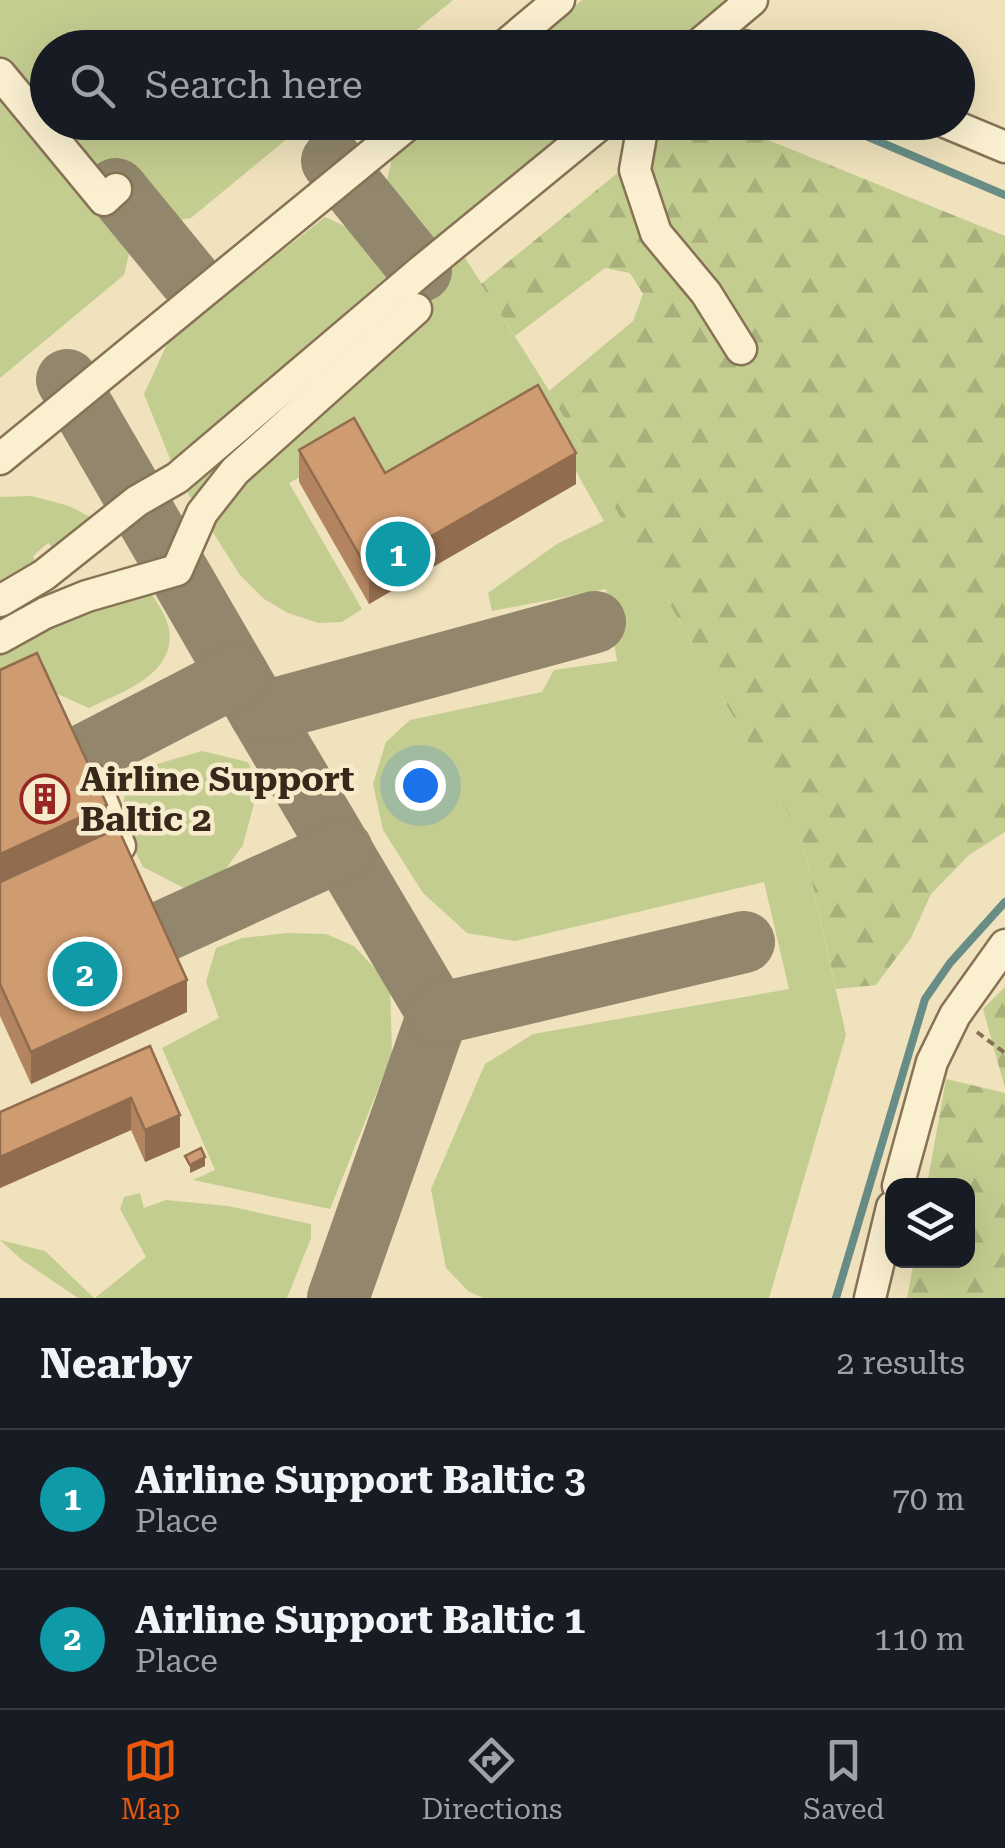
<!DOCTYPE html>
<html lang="en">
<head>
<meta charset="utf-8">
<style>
  body { margin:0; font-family:"Roboto Serif",serif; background:#20242c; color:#f1f3f6 }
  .controls { position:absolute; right:30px; bottom:30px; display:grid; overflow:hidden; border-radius:20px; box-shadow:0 10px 40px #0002 }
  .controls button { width:90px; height:90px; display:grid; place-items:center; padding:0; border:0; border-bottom:2px solid #363941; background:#171b24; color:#f1f3f6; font:50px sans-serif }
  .you { position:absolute; left:420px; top:785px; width:35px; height:35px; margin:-25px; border:8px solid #fff; border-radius:50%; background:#1a73e8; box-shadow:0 0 0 15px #1a73e833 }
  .badge { display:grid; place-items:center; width:65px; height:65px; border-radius:50%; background:#ea580c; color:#fff; font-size:32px; font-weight:700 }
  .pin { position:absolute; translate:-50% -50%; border:5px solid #fff; box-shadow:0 2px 10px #0006 }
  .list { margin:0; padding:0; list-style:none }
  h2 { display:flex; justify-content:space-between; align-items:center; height:130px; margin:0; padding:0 40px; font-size:42px }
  h2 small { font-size:32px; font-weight:400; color:#9ea1a6 }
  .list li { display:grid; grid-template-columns:65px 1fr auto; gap:30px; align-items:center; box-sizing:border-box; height:140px; padding:0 40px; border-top:2px solid #363941 }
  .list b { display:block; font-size:38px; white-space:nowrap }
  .list p { margin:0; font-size:32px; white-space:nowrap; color:#9ea1a6 }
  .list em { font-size:32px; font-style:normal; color:#9ea1a6 }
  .icon { flex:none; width:55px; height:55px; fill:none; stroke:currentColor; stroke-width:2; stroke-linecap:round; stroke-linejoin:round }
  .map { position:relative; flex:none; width:1005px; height:1298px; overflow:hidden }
  .search { position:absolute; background:#171b24; box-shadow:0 10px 40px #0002; left:30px; right:30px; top:30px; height:110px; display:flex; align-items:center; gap:25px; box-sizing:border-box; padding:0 35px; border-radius:55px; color:#9ea1a6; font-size:38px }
  .sheet { height:410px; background:#171b24 }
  nav { display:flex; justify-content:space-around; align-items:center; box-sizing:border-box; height:140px; border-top:2px solid #363941; background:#171b24; font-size:28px; color:#9ea1a6 }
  nav a { display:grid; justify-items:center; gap:5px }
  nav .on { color:#ea580c }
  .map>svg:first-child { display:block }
  .grass { fill:#c4cd90 }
  .forest { fill:url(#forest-firs) }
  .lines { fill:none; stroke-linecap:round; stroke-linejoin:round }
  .stream { stroke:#688d86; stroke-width:8 }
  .taxiway { stroke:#92866c; stroke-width:62 }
  .minor-casing { stroke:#877255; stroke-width:35 }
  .path { stroke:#877255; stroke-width:4; stroke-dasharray:8 5; stroke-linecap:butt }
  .minor { stroke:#faefcf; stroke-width:30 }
  .wall { fill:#b28560 }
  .shaded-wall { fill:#916c4e }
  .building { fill:#cf9b70; stroke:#916c4e; stroke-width:2.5 }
  .labels { text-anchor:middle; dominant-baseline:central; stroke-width:9; stroke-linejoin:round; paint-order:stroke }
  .poi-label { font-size:35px; font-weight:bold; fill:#36291b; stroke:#f6eccc; text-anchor:start }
</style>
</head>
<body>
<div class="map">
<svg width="1005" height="1298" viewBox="0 0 1005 1298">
  <defs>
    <pattern id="forest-firs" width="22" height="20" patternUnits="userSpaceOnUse" patternTransform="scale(2.5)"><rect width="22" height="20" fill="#c4cd90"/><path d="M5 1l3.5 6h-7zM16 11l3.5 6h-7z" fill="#a9b07c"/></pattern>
  </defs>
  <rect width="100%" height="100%" fill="#efe2bc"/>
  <g class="grass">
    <path d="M0,0H453L396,47L48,48V122L306,123L191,218L171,221L128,168L90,198L130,250L124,275L0,378Z"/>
    <path d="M582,0H735L676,47L525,48Z"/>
    <path d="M435,123H582L427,245L385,190L392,158Z"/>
    <path d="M325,217L351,229L394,285L173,466L144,394L169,340Z"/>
    <path d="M462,253L545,384L802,838L846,1035L769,1298H484L469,1292L446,1268L431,1189L485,1064L533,1034L789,989L764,882L515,941L467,933L423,893L383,830L373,784L386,742L410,720L542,692L554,670L617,661L606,589L492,611L488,593L557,544L604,521L542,411L387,498L355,446L289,483L362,609L342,622L318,623L288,613L264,599L240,575L184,487Z"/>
    <path d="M32,496L69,506L96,520L58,553L48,543L33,556L38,568L0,592V497Z"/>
    <path d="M147,586C154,599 167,615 169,629C176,675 123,691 89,708L53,692L0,689V645Z"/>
    <path d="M202,751L248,762L259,785L243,845L225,870L188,890L143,867L121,822L126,785L154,765Z"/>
    <path d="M287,933L326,934L354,946L390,985L392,1054L330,1209L193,1180L215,1170L162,1048L219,1018L206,982L216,948L242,938Z"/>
    <path d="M140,1193L144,1208L166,1200L228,1206L311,1224V1238L287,1298H95L146,1257L120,1209L124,1197Z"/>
    <path d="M0,1240L45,1251L94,1298H78L22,1260Z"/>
  </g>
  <g class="forest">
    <path d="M679,123H726L1005,236V832L969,855L931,894L911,938L876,985L836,989L802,838L549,391L633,321L643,294L630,273L605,268L515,336L481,284Z"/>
    <path d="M1005,987V1088L983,1009Z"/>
    <path d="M946,1079L1005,1093V1298H907L914,1261L968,1260V1186L927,1185Z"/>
  </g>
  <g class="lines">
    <g class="stream">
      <path d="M833,122L1005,195"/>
      <path d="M836,1298L925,999L950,963L1005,902"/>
    </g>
    <g class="taxiway">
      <path d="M332,161L421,271"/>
      <path d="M116,189L189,278"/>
      <path d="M67,380L260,713L438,1014L338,1298"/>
      <path d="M260,713L595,622"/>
      <path d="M72,761L238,675"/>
      <path d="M153,936L342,850"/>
      <path d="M438,1014L744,942"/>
    </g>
    <g class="minor-casing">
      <g id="minor">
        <path d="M502,48L559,0"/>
        <path d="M695,48L752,0"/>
        <path d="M741,48L744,46L752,48"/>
        <path d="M0,74L104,200L116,189"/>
        <path d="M651,122L642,130L635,170L656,233L706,293L741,349"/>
        <path d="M945,122L1005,147"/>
        <path d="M0,459L411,122"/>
        <path d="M0,601L44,575L137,501L177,478L421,271L603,122"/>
        <path d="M0,638L45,613L87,596L177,570L202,513L235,471L416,309"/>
        <path d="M93,779L120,846"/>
        <path d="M898,1186L932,1062L955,1015L1005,945"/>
        <path d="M870,1298L892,1207"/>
      </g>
    </g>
    <path class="path" d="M977,1032L1005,1053"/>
    <use href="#minor" class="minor"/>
  </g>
  <g class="wall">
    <path d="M299,450L385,473L576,484L369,604L299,482Z"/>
    <path d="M0,670L107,833L187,1012L31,1084L0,1016Z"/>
    <path d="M150,1046L180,1147L145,1162L131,1130L0,1188V1112Z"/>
  </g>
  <g class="shaded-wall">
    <path d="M576,453V484L369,604V572Z"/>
    <path d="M107,805V836L0,886V854Z"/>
    <path d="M187,980V1012L31,1084V1052Z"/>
    <path d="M131,1098V1130L0,1188V1157Z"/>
    <path d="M180,1115V1147L145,1162V1130Z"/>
    <path d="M205,1157V1166L190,1173V1165Z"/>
  </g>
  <g class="building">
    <path d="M538,385L576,453L369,572L299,450L354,418L385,473Z"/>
    <path d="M37,653L107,805L0,854V670Z"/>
    <path d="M118,828L187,980L31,1052L0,984V882Z"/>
    <path d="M150,1046L180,1115L145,1130L131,1098L0,1157V1112Z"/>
    <path d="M201,1148L205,1157L190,1165L185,1156Z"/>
  </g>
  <defs>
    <g id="building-ring" transform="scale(2.5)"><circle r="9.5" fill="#f6eccc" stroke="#982723" stroke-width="1.5"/><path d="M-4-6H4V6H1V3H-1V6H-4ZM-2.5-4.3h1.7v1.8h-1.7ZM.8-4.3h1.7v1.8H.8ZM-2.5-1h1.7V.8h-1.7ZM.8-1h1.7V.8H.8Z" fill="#982723"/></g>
  </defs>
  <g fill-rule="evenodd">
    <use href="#building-ring" x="45" y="799"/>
  </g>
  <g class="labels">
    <g class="poi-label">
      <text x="80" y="779">Airline Support<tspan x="80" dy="40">Baltic 2</tspan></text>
    </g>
  </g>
</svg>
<div class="controls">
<button><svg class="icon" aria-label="layers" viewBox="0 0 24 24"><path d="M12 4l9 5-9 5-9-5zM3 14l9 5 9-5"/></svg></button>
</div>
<div class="you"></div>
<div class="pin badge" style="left:398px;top:554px;background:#0f9aa8">1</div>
<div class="pin badge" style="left:85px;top:974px;background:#0f9aa8">2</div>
<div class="search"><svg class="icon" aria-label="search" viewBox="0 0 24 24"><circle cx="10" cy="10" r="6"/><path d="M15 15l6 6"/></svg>Search here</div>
</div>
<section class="sheet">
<h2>Nearby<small>2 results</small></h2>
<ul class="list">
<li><span class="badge" style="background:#0f9aa8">1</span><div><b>Airline Support Baltic 3</b><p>Place</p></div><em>70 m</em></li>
<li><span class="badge" style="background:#0f9aa8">2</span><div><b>Airline Support Baltic 1</b><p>Place</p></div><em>110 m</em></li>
</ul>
</section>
<nav>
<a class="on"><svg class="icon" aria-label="map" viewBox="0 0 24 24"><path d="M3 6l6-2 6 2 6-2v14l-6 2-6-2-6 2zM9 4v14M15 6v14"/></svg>Map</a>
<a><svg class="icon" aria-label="directions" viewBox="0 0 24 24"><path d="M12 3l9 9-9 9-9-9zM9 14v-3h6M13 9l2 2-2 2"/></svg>Directions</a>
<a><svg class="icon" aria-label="saved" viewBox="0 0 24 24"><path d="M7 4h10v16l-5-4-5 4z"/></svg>Saved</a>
</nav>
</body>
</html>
